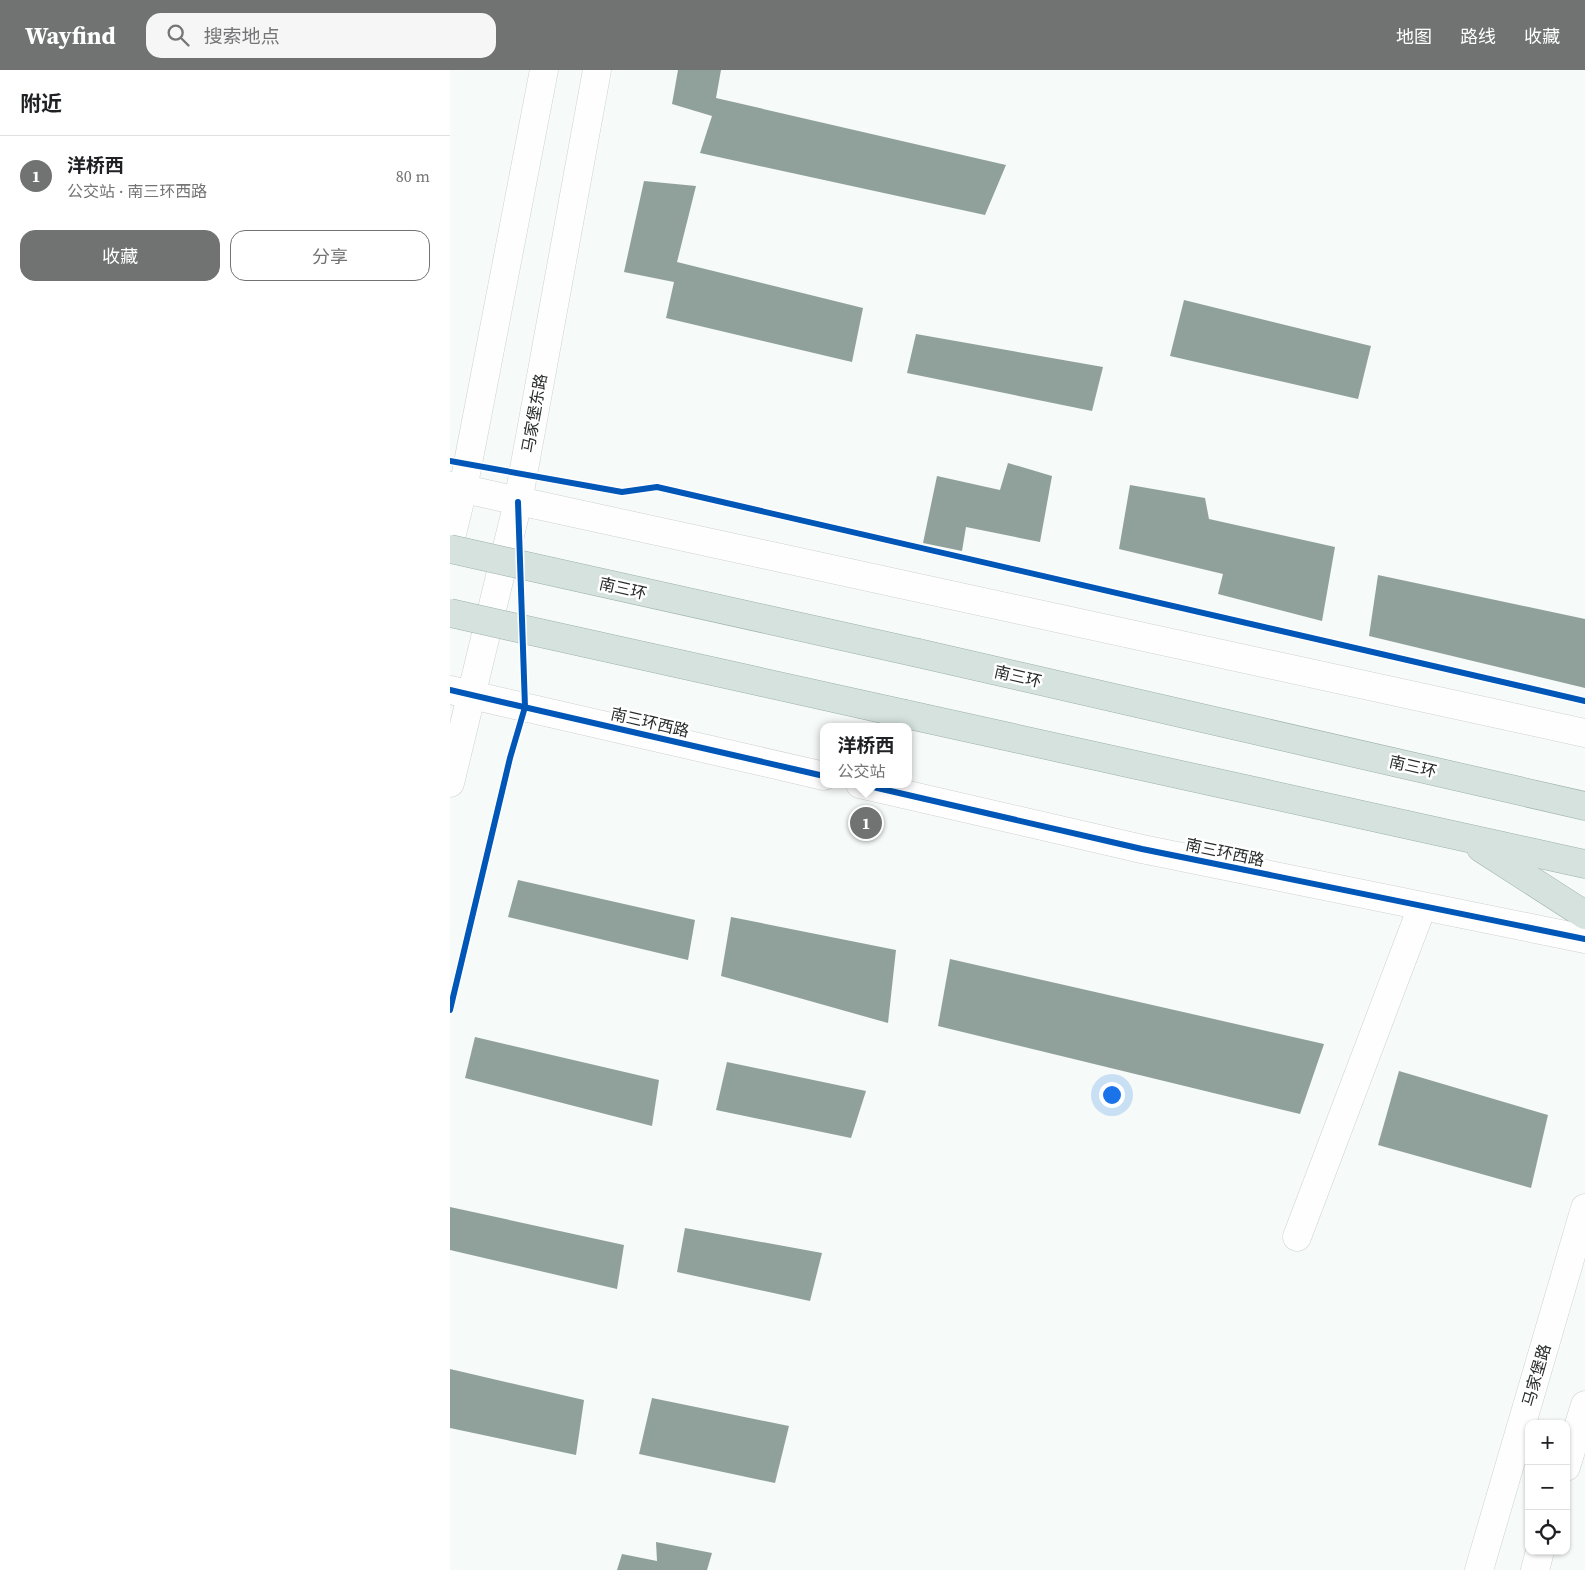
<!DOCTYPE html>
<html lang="zh">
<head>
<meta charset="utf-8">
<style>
  body { margin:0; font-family:"Source Serif 4","Noto Sans SC",serif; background:#f6f6f6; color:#202124 }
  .controls { position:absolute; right:15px; bottom:15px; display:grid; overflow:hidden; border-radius:10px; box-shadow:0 1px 4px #0004 }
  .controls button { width:45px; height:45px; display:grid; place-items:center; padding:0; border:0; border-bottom:1px solid #e0e0e0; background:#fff; color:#202124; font:25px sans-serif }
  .you { position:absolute; left:661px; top:1024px; width:18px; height:18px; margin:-12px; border:4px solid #fff; border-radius:50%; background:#1a73e8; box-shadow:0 0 0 8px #1a73e833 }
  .badge { display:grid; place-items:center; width:32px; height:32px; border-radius:50%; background:#707371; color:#fff; font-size:16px; font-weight:700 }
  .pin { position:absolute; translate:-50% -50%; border:2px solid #fff; box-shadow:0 1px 5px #0006 }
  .popup { position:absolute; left:370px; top:653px; width:92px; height:65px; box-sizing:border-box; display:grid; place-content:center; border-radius:10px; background:#fff; filter:drop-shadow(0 1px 4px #0005); font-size:16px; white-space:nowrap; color:#757577 }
  .popup b { font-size:19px; color:#202124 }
  .popup::after { content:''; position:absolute; left:50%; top:100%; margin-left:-10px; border:10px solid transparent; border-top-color:#fff }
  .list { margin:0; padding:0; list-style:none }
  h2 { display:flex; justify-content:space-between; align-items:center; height:65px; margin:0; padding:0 20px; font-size:21px }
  h2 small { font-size:16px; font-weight:400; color:#757577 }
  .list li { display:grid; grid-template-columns:32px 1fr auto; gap:15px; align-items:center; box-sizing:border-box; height:80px; padding:0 20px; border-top:1px solid #e0e0e0 }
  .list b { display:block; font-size:19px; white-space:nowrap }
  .list p { margin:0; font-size:16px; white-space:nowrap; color:#757577 }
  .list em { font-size:16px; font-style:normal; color:#757577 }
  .actions { display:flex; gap:10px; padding:15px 20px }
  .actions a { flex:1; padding:11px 0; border:1px solid #707371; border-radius:15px; text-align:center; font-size:18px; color:#707371 }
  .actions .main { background:#707371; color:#fff }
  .icon { flex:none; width:28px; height:28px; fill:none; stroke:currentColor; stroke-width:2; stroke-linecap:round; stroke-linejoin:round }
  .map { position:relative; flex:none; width:1135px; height:1500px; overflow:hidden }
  header { display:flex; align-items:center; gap:30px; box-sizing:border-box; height:70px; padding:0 25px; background:#707371; color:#fff }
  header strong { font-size:24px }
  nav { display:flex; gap:28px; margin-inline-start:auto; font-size:18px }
  .search { width:350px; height:45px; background:#f6f6f6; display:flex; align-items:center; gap:12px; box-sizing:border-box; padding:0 18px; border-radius:15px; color:#757577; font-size:19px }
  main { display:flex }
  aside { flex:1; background:#fff }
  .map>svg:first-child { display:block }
  .building { fill:#90a19b }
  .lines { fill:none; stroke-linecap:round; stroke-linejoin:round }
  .minor-casing { stroke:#ced1d0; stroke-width:29 }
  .tertiary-casing { stroke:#ced1d0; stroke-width:29 }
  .secondary-casing { stroke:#ced1d0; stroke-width:29 }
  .trunk-casing { stroke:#9cafa8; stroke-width:29 }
  .minor { stroke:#fefefe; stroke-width:28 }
  .tertiary { stroke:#fefefe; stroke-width:28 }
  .secondary { stroke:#fefefe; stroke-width:28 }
  .trunk { stroke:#d5e2de; stroke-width:28 }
  .trunk-bridge-casing { stroke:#9cafa8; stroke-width:29; stroke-linecap:butt }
  .trunk-bridge { stroke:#d5e2de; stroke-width:28 }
  .cycleway-casing { stroke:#fff; stroke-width:9 }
  .cycleway { stroke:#0057b8; stroke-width:6 }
  .labels { text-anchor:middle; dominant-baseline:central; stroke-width:5; stroke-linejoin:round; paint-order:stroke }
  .street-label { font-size:16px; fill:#282b29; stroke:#fff }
</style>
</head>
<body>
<header>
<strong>Wayfind</strong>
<div class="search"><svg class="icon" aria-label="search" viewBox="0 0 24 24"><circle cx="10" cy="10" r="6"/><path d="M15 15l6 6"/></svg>搜索地点</div>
<nav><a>地图</a><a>路线</a><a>收藏</a></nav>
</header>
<main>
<aside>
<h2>附近<small></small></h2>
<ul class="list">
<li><span class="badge">1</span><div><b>洋桥西</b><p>公交站 · 南三环西路</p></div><em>80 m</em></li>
</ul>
<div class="actions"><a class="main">收藏</a><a>分享</a></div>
</aside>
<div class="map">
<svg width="1135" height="1500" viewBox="0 0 1135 1500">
  <rect width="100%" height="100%" fill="#f6faf8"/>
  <g class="building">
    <path d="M228,0H271L266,28L556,95L535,145L250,83L262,46L222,34Z"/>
    <path d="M194,111L246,116L227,192L413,238L402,292L216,248L224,212L174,202Z"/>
    <path d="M734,230L921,276L908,329L720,286Z"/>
    <path d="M466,264L653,297L642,341L457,303Z"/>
    <path d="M558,393L602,406L590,472L516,457L512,481L473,473L487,406L550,420Z"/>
    <path d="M680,415L755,428L759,449L885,477L872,551L768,524L773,504L669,479Z"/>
    <path d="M928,505L1135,549V618L919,566Z"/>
    <path d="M68,810L245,850L238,890L58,847Z"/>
    <path d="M281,847L446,880L438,953L271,906Z"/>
    <path d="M500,889L874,974L850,1044L488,956Z"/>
    <path d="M25,967L209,1010L202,1056L15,1008Z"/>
    <path d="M277,992L416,1021L401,1068L266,1040Z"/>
    <path d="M949,1001L1098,1045L1081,1118L928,1075Z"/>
    <path d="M0,1137L174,1175L167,1219L0,1180Z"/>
    <path d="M235,1158L372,1183L360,1231L227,1202Z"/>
    <path d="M0,1299L134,1330L126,1385L0,1358Z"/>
    <path d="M202,1328L339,1356L325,1413L189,1384Z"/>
    <path d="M206,1472L262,1483L257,1500H167L172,1484L207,1491Z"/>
  </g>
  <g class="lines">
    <g class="minor-casing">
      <path id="minor" d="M847,1167L972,837"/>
    </g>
    <g class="tertiary-casing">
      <g id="tertiary">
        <path d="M0,416L1135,663"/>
        <path d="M0,620L374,706"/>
        <path d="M410,714L692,779L1135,869"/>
        <path d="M1116,1397L1135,1335"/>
        <path d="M1029,1500L1135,1138"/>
        <path d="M1085,1500L1090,1481"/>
      </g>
    </g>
    <g class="secondary-casing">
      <g id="secondary">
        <path d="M0,472L13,419L94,0"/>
        <path d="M0,713L68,432L147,0"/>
      </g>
    </g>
    <g class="trunk-casing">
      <g id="trunk">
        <path d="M468,583L1135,736"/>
        <path d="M455,644L1135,794"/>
        <path d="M1031,778L1135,845"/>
      </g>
    </g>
    <use href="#minor" class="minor"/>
    <use href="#tertiary" class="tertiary"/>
    <use href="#secondary" class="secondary"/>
    <use href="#trunk" class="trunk"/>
    <g class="trunk-bridge-casing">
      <g id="trunk-bridge">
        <path d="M0,479L468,583"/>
        <path d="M0,543L455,644"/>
      </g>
    </g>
    <use href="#trunk-bridge" class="trunk-bridge"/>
    <g class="cycleway-casing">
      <g id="cycleway">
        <path d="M0,391L172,422L207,417L1135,631"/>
        <path d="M0,620L374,706"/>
        <path d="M410,714L692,779L1135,869"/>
        <path d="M0,940L60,688L75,637L68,432"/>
      </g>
    </g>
    <use href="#cycleway" class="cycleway"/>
  </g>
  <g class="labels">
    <g class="street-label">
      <text transform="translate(84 343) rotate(-80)">马家堡东路</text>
      <text transform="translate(173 518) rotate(13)">南三环</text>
      <text transform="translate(568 606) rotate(13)">南三环</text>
      <text transform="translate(200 652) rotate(13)">南三环西路</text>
      <text transform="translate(963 696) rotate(13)">南三环</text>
      <text transform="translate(775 782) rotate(12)">南三环西路</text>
      <text transform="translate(1086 1305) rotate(-74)">马家堡路</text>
    </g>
  </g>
</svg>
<div class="controls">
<button>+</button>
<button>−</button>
<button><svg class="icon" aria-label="locate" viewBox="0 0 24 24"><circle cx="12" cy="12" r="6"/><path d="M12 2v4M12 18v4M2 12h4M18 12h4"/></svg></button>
</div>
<div class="you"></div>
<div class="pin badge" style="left:416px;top:753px">1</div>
<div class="popup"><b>洋桥西</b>公交站</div>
</div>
</main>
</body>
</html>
